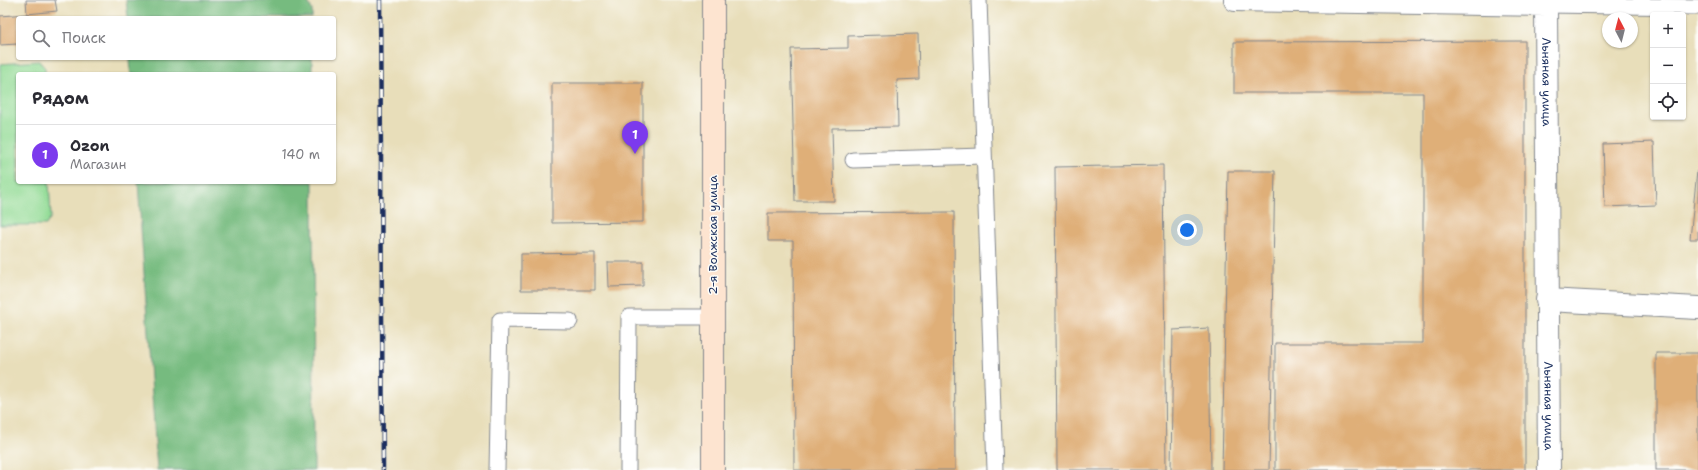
<!DOCTYPE html>
<html lang="ru">
<head>
<meta charset="utf-8">
<style>
  body { margin:0; font-family:"Shantell Sans",sans-serif; background:#f2f2f3; color:#2b2b33 }
  .controls { position:absolute; right:12px; top:12px; display:grid; overflow:hidden; border-radius:4px; box-shadow:0 1px 3px #0004 }
  .controls button { width:36px; height:36px; display:grid; place-items:center; padding:0; border:0; border-bottom:1px solid #e1e1e2; background:#fff; color:#2b2b33; font:20px sans-serif }
  .compass { position:absolute; left:1602px; top:12px; width:36px; height:36px; border-radius:50%; background:#fff; box-shadow:0 1px 3px #0004; rotate:353deg }
  .you { position:absolute; left:1187px; top:230px; width:14px; height:14px; margin:-10px; border:3px solid #fff; border-radius:50%; background:#1a73e8; box-shadow:0 0 0 6px #1a73e833 }
  .badge { display:grid; place-items:center; width:26px; height:26px; border-radius:50%; background:#7c3aed; color:#fff; font-size:13px; font-weight:700 }
  .pin { position:absolute; translate:-50% -33px; filter:drop-shadow(0 1px 2px #0008) }
  .pin::after { content:''; position:absolute; top:21px; width:14px; height:12px; background:inherit; clip-path:polygon(0 0,100% 0,50% 100%) }
  .list { margin:0; padding:0; list-style:none }
  h2 { display:flex; justify-content:space-between; align-items:center; height:52px; margin:0; padding:0 16px; font-size:17px }
  h2 small { font-size:13px; font-weight:400; color:#7c7c81 }
  .list li { display:grid; grid-template-columns:26px 1fr auto; gap:12px; align-items:center; box-sizing:border-box; height:60px; padding:0 16px; border-top:1px solid #e1e1e2 }
  .list b { display:block; font-size:15px; white-space:nowrap }
  .list p { margin:0; font-size:13px; white-space:nowrap; color:#7c7c81 }
  .list em { font-size:13px; font-style:normal; color:#7c7c81 }
  .icon { flex:none; width:22px; height:22px; fill:none; stroke:currentColor; stroke-width:2; stroke-linecap:round; stroke-linejoin:round }
  .map { position:relative; flex:none; width:1698px; height:470px; overflow:hidden }
  .search { position:absolute; background:#fff; box-shadow:0 1px 3px #0004; left:16px; top:16px; width:320px; height:44px; display:flex; align-items:center; gap:10px; box-sizing:border-box; padding:0 14px; border-radius:4px; color:#7c7c81; font-size:15px }
  .panel { position:absolute; background:#fff; box-shadow:0 1px 3px #0004; left:16px; top:72px; width:320px; height:112px; border-radius:4px }
  .map>svg:first-child { display:block }
  .green { fill:#93db96; stroke:#57857a }
  .forest { fill:#76bb7f; stroke:#48756e }
  .building { fill:#dfaf78 }
  .lines { fill:none; stroke-linecap:round; stroke-linejoin:round }
  .lane-casing { stroke:#82868c; stroke-width:17 }
  .street-casing { stroke:#82868c; stroke-width:24 }
  .secondary-casing { stroke:#82868c; stroke-width:24 }
  .lane { stroke:#fff; stroke-width:15 }
  .street { stroke:#fff; stroke-width:22 }
  .secondary { stroke:#fde4d0; stroke-width:22 }
  .rail-casing { stroke:#1b2f5e; stroke-width:4.5 }
  .rail { stroke:#fdfcf7; stroke-width:3; stroke-dasharray:9; stroke-linecap:butt }
  .labels { text-anchor:middle; dominant-baseline:central; stroke-width:3; stroke-linejoin:round; paint-order:stroke }
  .street-label { font-size:12px; fill:#1b2f5e; stroke:#fdfcf7 }
</style>
</head>
<body>
<div class="map">
<svg width="1698" height="470" viewBox="0 0 1698 470">
  <rect width="100%" height="100%" fill="#fdfcf7"/>
  <filter id="ink" filterUnits="userSpaceOnUse"><feTurbulence type="fractalNoise" baseFrequency=".025" numOctaves="2"/><feDisplacementMap in="SourceGraphic" scale="8" xChannelSelector="R" yChannelSelector="G"/><feConvolveMatrix kernelMatrix="1 2 1 2 8 2 1 2 1" color-interpolation-filters="sRGB"/></filter>
  <filter id="wash" filterUnits="userSpaceOnUse"><feTurbulence type="fractalNoise" baseFrequency=".012" numOctaves="4" result="noise"/><feDisplacementMap in="SourceGraphic" scale="16" xChannelSelector="R" yChannelSelector="G"/><feGaussianBlur stdDeviation="0.9" result="paint"/><feColorMatrix in="noise" values="0 0 0 0 0 0 0 0 0 0 0 0 0 0 0 0 0 1.4 0 .05"/><feComposite in="paint" operator="in"/></filter>
  <g filter="url(#wash)">
    <rect width="100%" height="100%" fill="#e8deba"/>
    <path class="green" d="M39,61L45,68V74H18V182H49L51,217L46,225H0V64Z"/>
    <g class="forest">
      <path d="M126,0H307L312,10V18H128Z"/>
      <path d="M130,58H312V74H131Z"/>
      <path d="M138,182H313L314,470H157Z"/>
    </g>
    <g id="blocks">
      <g class="building">
        <path d="M26,0H55L57,11L27,14Z"/>
        <path d="M27,14L28,18H18V44L0,45V16Z"/>
        <path d="M918,34L919,79L897,80L898,127L832,128L834,201H795L791,49L848,48V36Z"/>
        <path d="M1525,41V470H1275V343H1423V93H1234V42Z"/>
        <path d="M552,83H643V222L552,223Z"/>
        <path d="M1654,142L1656,205L1605,207L1603,144Z"/>
        <path d="M1163,165L1166,470H1057L1055,167Z"/>
        <path d="M1228,171H1275L1269,470H1222Z"/>
        <path d="M1697,171H1698V239H1690Z"/>
        <path d="M954,212L955,470H794L793,241H768V213Z"/>
        <path d="M595,253V290H521V254Z"/>
        <path d="M608,262H643V286L609,287Z"/>
        <path d="M1209,328L1211,470H1171L1173,330Z"/>
        <rect x="1656" y="353" width="42" height="117"/>
      </g>
    </g>
  </g>
  <g filter="url(#ink)">
    <use href="#blocks" fill-opacity="0" stroke="#82868c" stroke-width="1"/>
    <g class="lines">
      <g class="lane-casing">
        <g id="lane">
          <path d="M979,0L995,470"/>
          <path d="M1546,5L1698,7"/>
          <path d="M853,160L983,156"/>
          <path d="M497,470L500,320L570,321"/>
          <path d="M628,470L629,317H712"/>
        </g>
      </g>
      <g class="street-casing">
        <g id="street">
          <path id="s1" d="M1235,0L1546,5L1549,470"/>
          <path d="M1547,300L1698,308"/>
        </g>
      </g>
      <g class="secondary-casing">
        <path id="secondary" d="M713,470V0"/>
      </g>
      <use href="#lane" class="lane"/>
      <use href="#street" class="street"/>
      <use href="#secondary" class="secondary"/>
      <g class="rail-casing">
        <path id="rail" d="M380,0L383,470"/>
      </g>
      <use href="#rail" class="rail"/>
    </g>
  </g>
  <g class="labels">
    <g class="street-label">
      <text stroke="none"><textPath href="#s1" startOffset="388">Льняная улица</textPath></text>
      <text transform="translate(713 235) rotate(-90)">2-я Волжская улица</text>
      <text stroke="none"><textPath href="#s1" startOffset="712">Льняная улица</textPath></text>
    </g>
  </g>
</svg>
<div class="controls">
<button>+</button>
<button>−</button>
<button><svg class="icon" aria-label="locate" viewBox="0 0 24 24"><circle cx="12" cy="12" r="6"/><path d="M12 2v4M12 18v4M2 12h4M18 12h4"/></svg></button>
</div>
<svg class="compass" viewBox="-18 -18 36 36"><path d="M0-13l5 13h-10z" fill="#e53935"/><path d="M0 13l5-13h-10z" fill="#7c7c81"/></svg>
<div class="you"></div>
<div class="pin badge" style="left:635px;top:154px">1</div>
<div class="search"><svg class="icon" aria-label="search" viewBox="0 0 24 24"><circle cx="10" cy="10" r="6"/><path d="M15 15l6 6"/></svg>Поиск</div>
<section class="panel">
<h2>Рядом<small></small></h2>
<ul class="list">
<li><span class="badge">1</span><div><b>Ozon</b><p>Магазин</p></div><em>140 m</em></li>
</ul>
</section>
</div>
</body>
</html>
